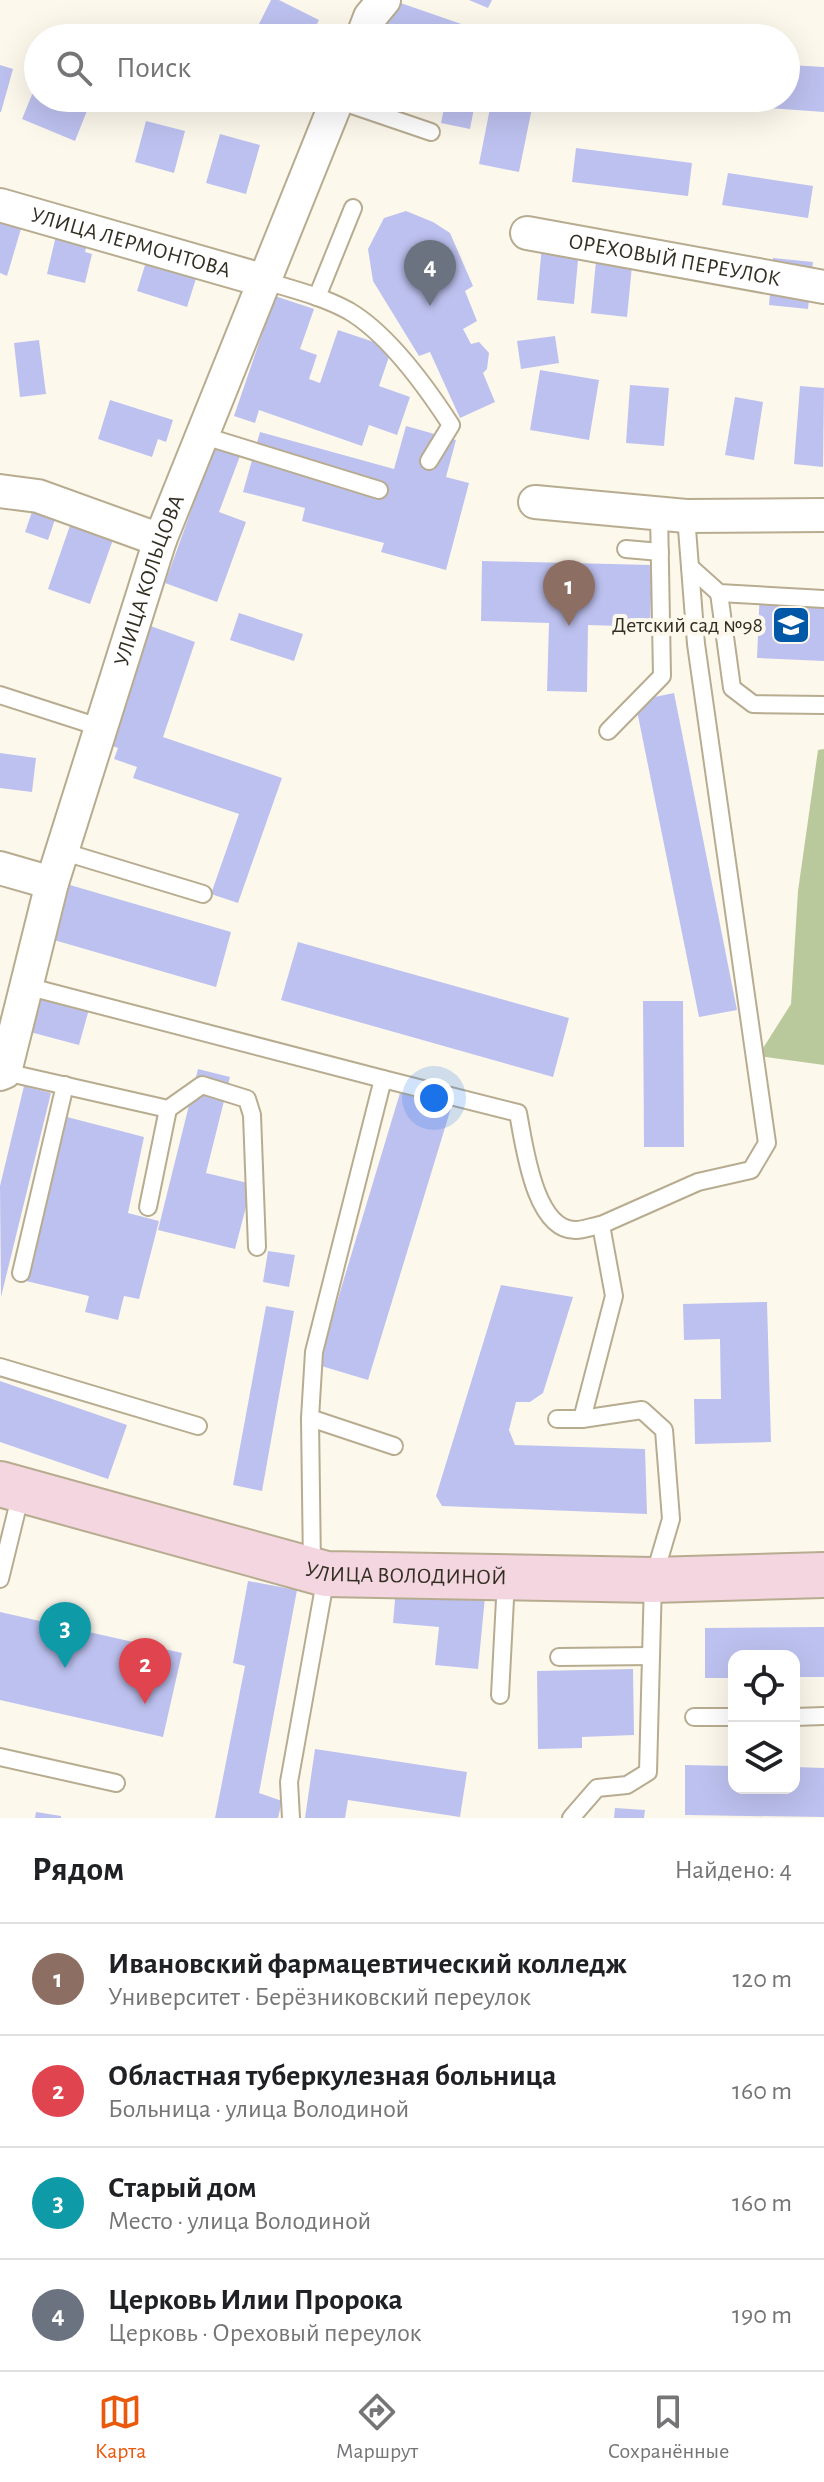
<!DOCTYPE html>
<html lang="ru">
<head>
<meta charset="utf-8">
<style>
  body { margin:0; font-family:"Alegreya Sans",sans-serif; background:#f2f2f2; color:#202124 }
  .controls { position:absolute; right:24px; bottom:24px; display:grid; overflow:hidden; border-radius:16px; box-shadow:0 8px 32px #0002 }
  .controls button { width:72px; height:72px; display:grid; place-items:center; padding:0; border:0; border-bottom:2px solid #e0e0e0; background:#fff; color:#202124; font:40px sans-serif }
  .you { position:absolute; left:434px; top:1098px; width:28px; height:28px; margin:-20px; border:6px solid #fff; border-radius:50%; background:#1a73e8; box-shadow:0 0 0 12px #1a73e833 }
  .badge { display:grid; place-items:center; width:52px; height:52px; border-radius:50%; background:#ea580c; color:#fff; font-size:26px; font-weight:700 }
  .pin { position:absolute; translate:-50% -66px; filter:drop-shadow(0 2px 4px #0008) }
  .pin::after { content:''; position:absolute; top:42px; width:28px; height:24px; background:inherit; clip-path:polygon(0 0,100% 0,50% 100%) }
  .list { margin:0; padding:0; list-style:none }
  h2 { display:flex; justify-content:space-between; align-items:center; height:104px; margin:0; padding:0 32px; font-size:34px }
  h2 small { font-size:26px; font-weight:400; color:#757577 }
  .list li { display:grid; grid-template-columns:52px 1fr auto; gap:24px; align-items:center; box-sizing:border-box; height:112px; padding:0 32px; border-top:2px solid #e0e0e0 }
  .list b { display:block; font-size:30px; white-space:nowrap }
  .list p { margin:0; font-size:26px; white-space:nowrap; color:#757577 }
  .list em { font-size:26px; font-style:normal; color:#757577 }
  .icon { flex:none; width:44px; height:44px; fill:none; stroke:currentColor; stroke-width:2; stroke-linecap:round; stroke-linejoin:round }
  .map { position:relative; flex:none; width:824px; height:1818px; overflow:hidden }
  .search { position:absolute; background:#fff; box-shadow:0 8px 32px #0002; left:24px; right:24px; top:24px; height:88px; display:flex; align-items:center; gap:20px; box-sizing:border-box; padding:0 28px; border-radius:44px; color:#757577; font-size:30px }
  .sheet { height:552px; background:#fff }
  nav { display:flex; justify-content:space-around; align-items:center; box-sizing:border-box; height:112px; border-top:2px solid #e0e0e0; background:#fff; font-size:22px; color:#757577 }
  nav a { display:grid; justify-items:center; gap:4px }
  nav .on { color:#ea580c }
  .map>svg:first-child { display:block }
  .forest { fill:#bac99b }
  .building { fill:#bdc1ef }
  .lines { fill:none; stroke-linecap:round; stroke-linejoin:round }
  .lane-casing { stroke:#b8ac90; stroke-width:20 }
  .street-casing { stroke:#b8ac90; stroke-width:36 }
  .secondary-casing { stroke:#b8ac90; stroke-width:48 }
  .lane { stroke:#fff; stroke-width:16 }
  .street { stroke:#fff; stroke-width:32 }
  .secondary { stroke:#f4d6e0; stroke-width:44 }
  .labels { text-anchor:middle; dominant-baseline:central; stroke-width:8; stroke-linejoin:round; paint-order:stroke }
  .street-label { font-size:22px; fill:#332f23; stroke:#fdf8ec }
  .poi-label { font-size:22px; fill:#332f23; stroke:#fdf8ec; text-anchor:end }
</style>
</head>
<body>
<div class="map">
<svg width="824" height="1818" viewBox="0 0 824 1818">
  <rect width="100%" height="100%" fill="#fdf8ec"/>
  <path class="forest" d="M824,749V1065L758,1056L791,1004L798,891L818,750Z"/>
  <g class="building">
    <path d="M271,0H279L319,20L310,38H252Z"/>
    <path d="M392,0L493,35L492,38H372Z"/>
    <path d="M469,0H492L488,8Z"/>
    <path d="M0,65L13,69L1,112H0Z"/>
    <path d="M789,65L824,67V112L756,107V98H786Z"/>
    <path d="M38,80V98H92L75,141L22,119Z"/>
    <path d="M446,98L475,103L470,129L441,123Z"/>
    <path d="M492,98H534L519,172L479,164Z"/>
    <path d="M146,121L185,131L174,173L135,162Z"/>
    <path d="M220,134L260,145L246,194L206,183Z"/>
    <path d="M576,148L692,163L688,196L572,182Z"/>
    <path d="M728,173L813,186L808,218L722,205Z"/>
    <path d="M406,211L433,222L450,233L473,286L465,291L477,321L463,329L471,344L479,342L489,353L487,369L483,373L495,402L460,418L430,352L419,356L373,281L368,249L384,218Z"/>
    <path d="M0,215L23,222L7,276L0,273Z"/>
    <path d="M58,227L90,235L85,252L92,254L85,283L47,274Z"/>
    <path d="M542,245L579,249L574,304L537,300Z"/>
    <path d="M150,249L200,266L187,307L137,291Z"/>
    <path d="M597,251L633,255L627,317L591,313Z"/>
    <path d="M773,258L813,262L808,309L769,305Z"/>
    <path d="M275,296L314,309L300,349L317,355L309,379L320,383L338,330L392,348L379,386L410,397L397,435L369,425L362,446L259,410L255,423L234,416Z"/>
    <path d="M555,336L559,363L521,369L517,341Z"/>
    <path d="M39,340L46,394L20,397L14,343Z"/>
    <path d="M540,370L599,380L589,440L530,430Z"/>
    <path d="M630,385L669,388L664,446L626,443Z"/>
    <path d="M800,386L824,388L823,467L794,464Z"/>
    <path d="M735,397L763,402L754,460L725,455Z"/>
    <path d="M110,400L173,420L166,442L158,439L152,457L98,439Z"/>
    <path d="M406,426L456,440L446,477L469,483L446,570L381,552L384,543L302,521L305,508L243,492L260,432L394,469Z"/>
    <path d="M217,439L243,448L219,512L246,522L217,602L165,583Z"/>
    <path d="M41,486L64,493L48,540L25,532Z"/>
    <path d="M76,508L119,523L90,604L48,589Z"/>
    <path d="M482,561L652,565L650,627L588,625L587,692L547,691L549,623L481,621Z"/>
    <path d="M760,589L824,591V661L757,658Z"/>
    <path d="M239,613L303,634L294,661L230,640Z"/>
    <path d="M145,624L195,642L163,737L282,778L238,903L211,894L239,814L133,778L137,767L114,759L118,748L104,743Z"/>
    <path d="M674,693L737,1010L699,1017L635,701Z"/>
    <path d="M0,753L36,758L32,792L0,788Z"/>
    <path d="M70,885L231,932L216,987L54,940Z"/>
    <path d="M298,942L569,1018L553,1077L281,1000Z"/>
    <path d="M41,989L91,1002L79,1045L30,1032Z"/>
    <path d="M643,1001H683L684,1147H644Z"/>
    <path d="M198,1069L230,1077L206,1173L252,1184L235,1249L158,1230Z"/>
    <path d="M24,1086L51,1093L1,1297L0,1186Z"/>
    <path d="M400,1093L451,1108L368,1380L318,1365Z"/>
    <path d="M67,1117L144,1137L128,1213L159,1221L139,1299L124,1296L118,1320L85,1312L89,1296L26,1281Z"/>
    <path d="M268,1251L295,1255L289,1287L263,1282Z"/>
    <path d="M501,1285L573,1297L543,1393L530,1402H516L509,1430L515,1445L645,1449L647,1514L442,1506L436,1496Z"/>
    <path d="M767,1302L771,1442L695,1444L694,1399H721L720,1339L684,1340L683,1304Z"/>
    <path d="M266,1306L294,1311L262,1491L233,1485Z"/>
    <path d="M0,1381L127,1425L108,1479L0,1442Z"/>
    <path d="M248,1581L297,1590L259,1793L282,1801L278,1818H215L245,1666L233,1663Z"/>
    <path d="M396,1588L485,1597L478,1669L435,1665L439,1627L393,1623Z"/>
    <path d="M0,1612L182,1653L163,1737L0,1700Z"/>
    <path d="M824,1627V1677H794V1656H734V1678H705V1628Z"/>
    <path d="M633,1669L634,1735L582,1737V1748L538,1749L537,1671Z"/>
    <path d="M315,1749L467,1772L460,1817L348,1800L345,1818H305Z"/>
    <path d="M685,1765L734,1766V1788H794V1767L824,1768V1817L685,1815Z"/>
    <path d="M615,1808L645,1810L644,1818H614Z"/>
    <path d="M36,1812L61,1816V1818H35Z"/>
  </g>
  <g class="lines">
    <g class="lane-casing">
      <g id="lane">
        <path d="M337,100L431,132"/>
        <path d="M262,280C291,289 322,296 349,311C388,334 427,388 451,425L429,461"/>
        <path d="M317,297L353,208"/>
        <path d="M201,435L379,490"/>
        <path d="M626,549L660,552"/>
        <path d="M690,567L719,593L824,599"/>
        <path d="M719,593L732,688L753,704L824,705"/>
        <path d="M0,695L99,727"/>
        <path d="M608,731L662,676L659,513"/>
        <path d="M61,851L203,894"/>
        <path d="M26,986L383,1079"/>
        <path d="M5,1072L168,1109L202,1085L247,1099L252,1115L257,1247"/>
        <path d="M148,1207L168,1109"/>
        <path d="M21,1273L65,1085"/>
        <path d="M0,1367L198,1426"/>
        <path d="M310,1418L394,1446"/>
        <path d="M557,1419H582L642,1410L664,1430L671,1519L653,1580L648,1772L627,1785L597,1788L571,1818"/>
        <path d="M582,1419L614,1296L601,1225L698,1182L751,1170L767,1143L696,644L686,516"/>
        <path d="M312,1567L310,1418L314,1352L383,1079L518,1113C524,1143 534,1231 576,1230C584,1230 593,1226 601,1225"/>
        <path d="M0,1579L21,1493"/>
        <path d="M559,1657L651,1656"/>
        <path d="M500,1695L506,1580"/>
        <path d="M694,1717H734"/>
        <path d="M794,1717L824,1716"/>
        <path d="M0,1757L116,1783"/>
        <path d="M291,1818L289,1782L326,1576"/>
      </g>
    </g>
    <g class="street-casing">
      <g id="street">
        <path d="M362,38L370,17L384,0"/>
        <path id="s1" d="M0,205L262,280"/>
        <path id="s2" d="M527,233L824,287"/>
        <path d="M0,491L38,496L160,540"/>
        <path d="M535,502L686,516L824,515"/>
        <path d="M0,868L52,883"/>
        <path id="s3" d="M0,1074L5,1072L52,883L160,540L338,98"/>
      </g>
    </g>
    <g class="secondary-casing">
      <g id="secondary">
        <path id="s4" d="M0,1484L326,1574L653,1580L824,1575"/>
      </g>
    </g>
    <use href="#lane" class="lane"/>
    <use href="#street" class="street"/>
    <use href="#secondary" class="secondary"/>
  </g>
  <defs>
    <g id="school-square" transform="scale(2)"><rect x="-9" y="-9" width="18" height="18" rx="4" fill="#0058a6" stroke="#fdf8ec"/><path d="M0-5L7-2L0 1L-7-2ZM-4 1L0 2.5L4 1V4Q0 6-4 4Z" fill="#fff"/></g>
  </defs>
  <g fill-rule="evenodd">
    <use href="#school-square" x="791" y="625"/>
  </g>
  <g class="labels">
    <g class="street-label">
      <text stroke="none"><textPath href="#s1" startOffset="136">УЛИЦА ЛЕРМОНТОВА</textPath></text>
      <text stroke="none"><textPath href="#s2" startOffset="150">ОРЕХОВЫЙ ПЕРЕУЛОК</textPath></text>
      <text stroke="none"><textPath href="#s3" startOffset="518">УЛИЦА КОЛЬЦОВА</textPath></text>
      <text stroke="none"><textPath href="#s4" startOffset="418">УЛИЦА ВОЛОДИНОЙ</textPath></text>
    </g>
    <g class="poi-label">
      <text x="763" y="625">Детский сад №98</text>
    </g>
  </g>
</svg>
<div class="controls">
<button><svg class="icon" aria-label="locate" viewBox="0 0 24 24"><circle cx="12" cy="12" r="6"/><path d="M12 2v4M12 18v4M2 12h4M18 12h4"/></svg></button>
<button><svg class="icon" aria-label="layers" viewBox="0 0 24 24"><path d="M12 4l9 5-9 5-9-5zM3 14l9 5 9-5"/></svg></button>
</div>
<div class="you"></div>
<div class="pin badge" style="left:569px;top:626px;background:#8d6e63">1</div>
<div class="pin badge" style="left:145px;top:1704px;background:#e0444e">2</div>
<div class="pin badge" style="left:65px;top:1668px;background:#0f9aa8">3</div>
<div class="pin badge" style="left:430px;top:306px;background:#6b7280">4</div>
<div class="search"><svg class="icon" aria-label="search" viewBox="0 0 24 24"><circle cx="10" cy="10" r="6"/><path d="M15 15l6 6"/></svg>Поиск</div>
</div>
<section class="sheet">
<h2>Рядом<small>Найдено: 4</small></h2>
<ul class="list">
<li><span class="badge" style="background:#8d6e63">1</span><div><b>Ивановский фармацевтический колледж</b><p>Университет · Берёзниковский переулок</p></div><em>120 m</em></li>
<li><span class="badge" style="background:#e0444e">2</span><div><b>Областная туберкулезная больница</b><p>Больница · улица Володиной</p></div><em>160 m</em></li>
<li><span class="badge" style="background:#0f9aa8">3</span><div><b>Старый дом</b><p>Место · улица Володиной</p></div><em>160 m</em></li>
<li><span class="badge" style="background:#6b7280">4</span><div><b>Церковь Илии Пророка</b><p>Церковь · Ореховый переулок</p></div><em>190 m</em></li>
</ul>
</section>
<nav>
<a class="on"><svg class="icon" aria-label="map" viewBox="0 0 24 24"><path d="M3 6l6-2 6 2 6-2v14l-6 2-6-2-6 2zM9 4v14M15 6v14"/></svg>Карта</a>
<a><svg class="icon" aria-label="directions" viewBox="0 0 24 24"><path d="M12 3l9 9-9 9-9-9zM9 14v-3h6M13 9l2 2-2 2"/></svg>Маршрут</a>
<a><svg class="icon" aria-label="saved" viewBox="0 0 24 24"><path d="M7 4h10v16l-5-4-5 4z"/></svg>Сохранённые</a>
</nav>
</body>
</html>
